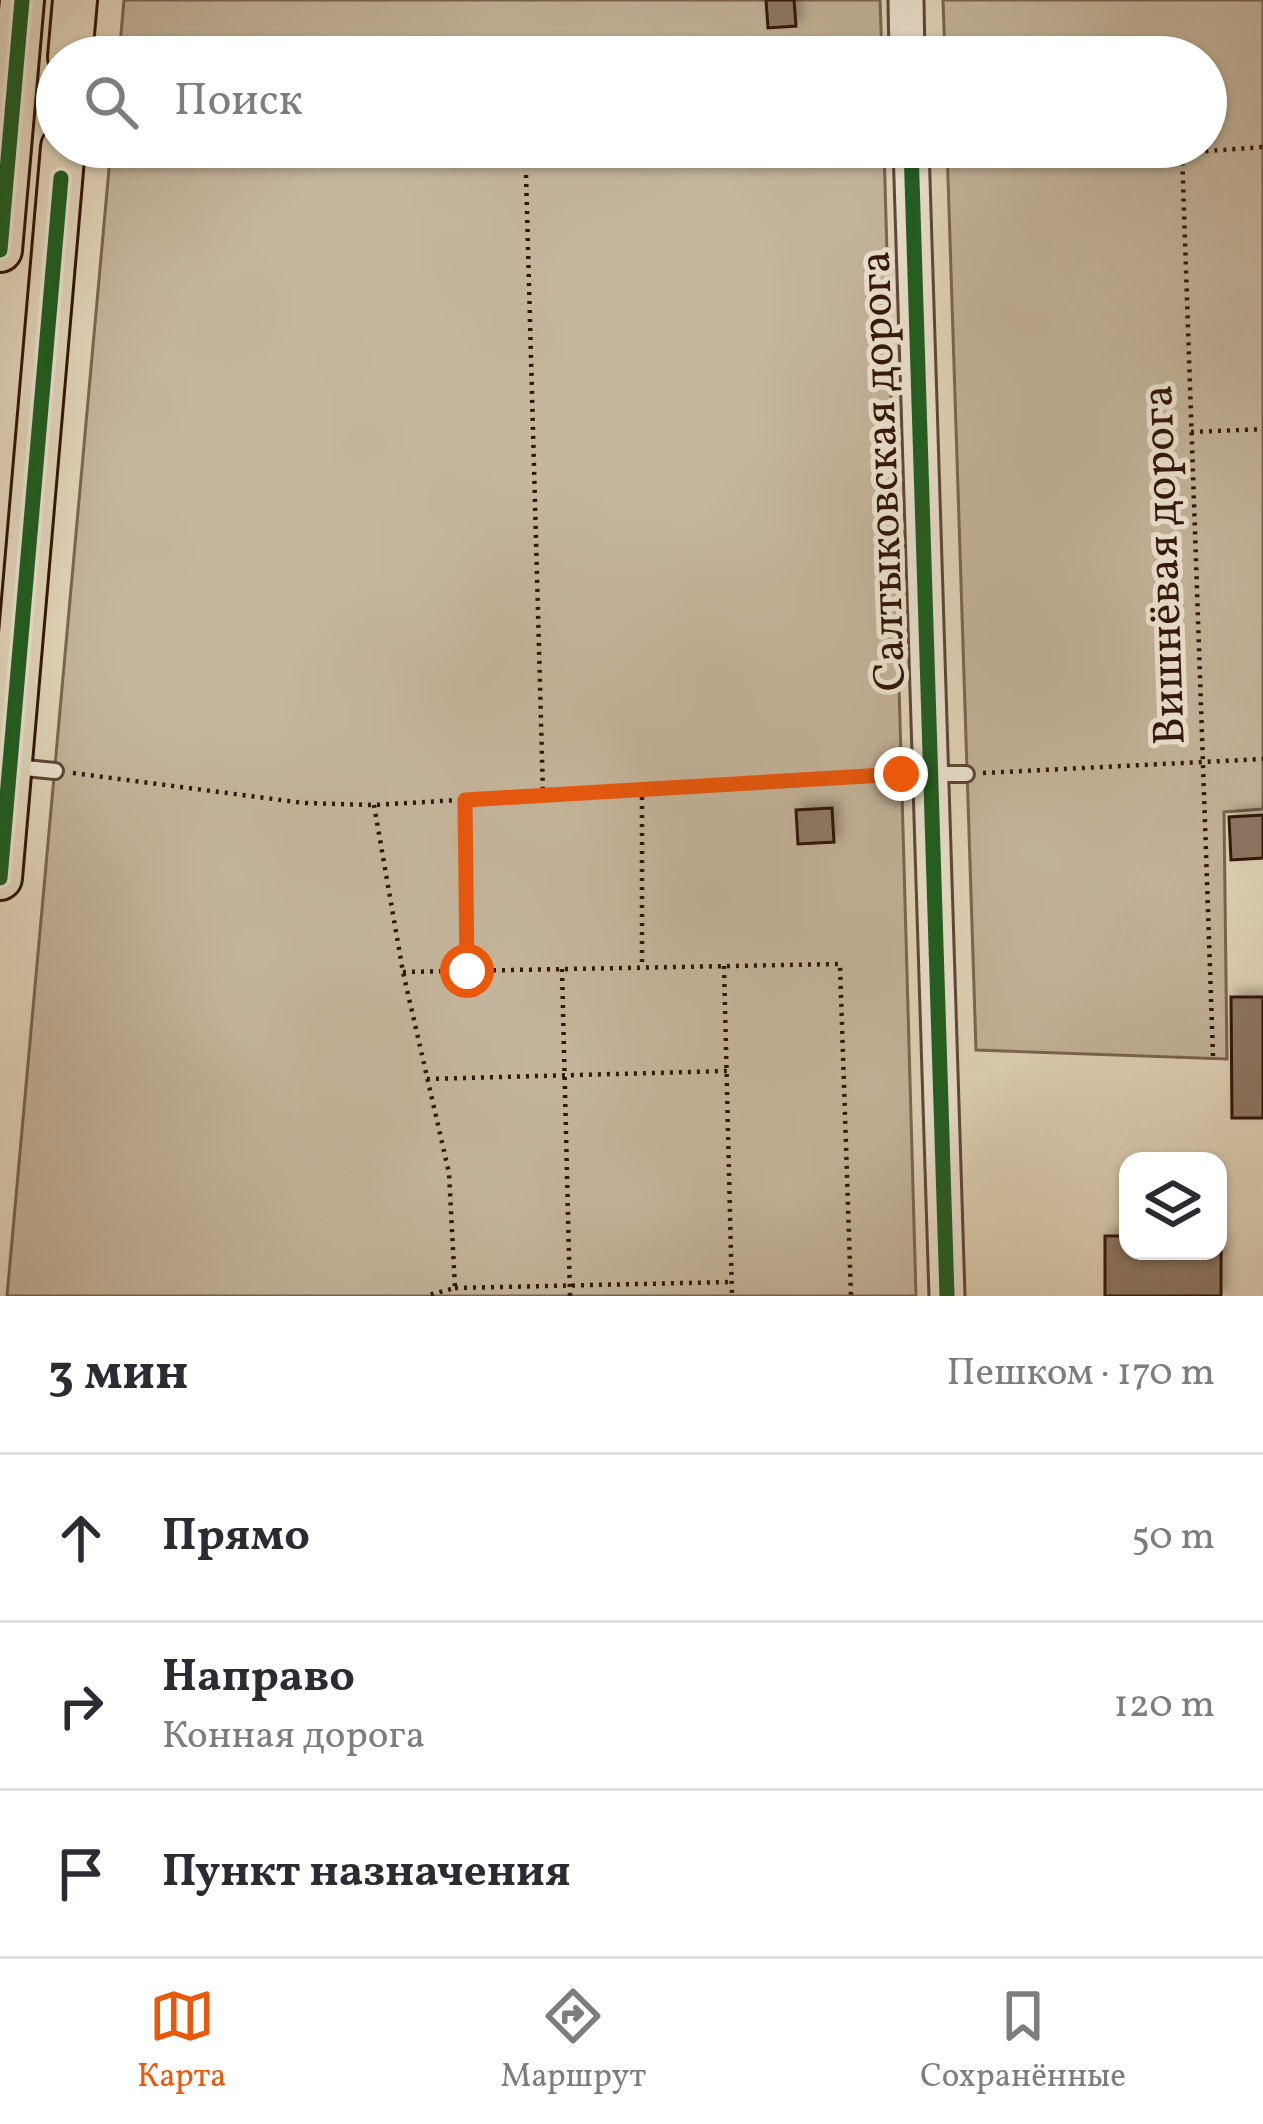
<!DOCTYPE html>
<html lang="ru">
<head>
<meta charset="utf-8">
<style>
  body { margin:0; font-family:Vollkorn,serif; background:#f7f7f7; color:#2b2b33 }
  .controls { position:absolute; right:36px; bottom:36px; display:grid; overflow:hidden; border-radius:24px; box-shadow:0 3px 9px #0004 }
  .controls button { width:108px; height:108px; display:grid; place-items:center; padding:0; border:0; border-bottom:3px solid #e1e1e2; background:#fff; color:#2b2b33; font:60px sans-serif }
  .stop { position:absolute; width:36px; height:36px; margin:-27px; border:9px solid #ea580c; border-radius:50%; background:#fff }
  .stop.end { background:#ea580c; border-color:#fff; box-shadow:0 3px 12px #0008 }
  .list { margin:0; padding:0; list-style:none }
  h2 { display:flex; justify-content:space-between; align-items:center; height:156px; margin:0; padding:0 48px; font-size:51px }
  h2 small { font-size:39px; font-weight:400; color:#7c7c81 }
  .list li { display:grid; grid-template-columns:78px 1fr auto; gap:36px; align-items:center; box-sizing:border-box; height:168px; padding:0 48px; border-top:3px solid #e1e1e2 }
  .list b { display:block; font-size:45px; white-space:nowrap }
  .list p { margin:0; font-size:39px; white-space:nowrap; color:#7c7c81 }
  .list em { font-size:39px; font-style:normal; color:#7c7c81 }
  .icon { flex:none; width:66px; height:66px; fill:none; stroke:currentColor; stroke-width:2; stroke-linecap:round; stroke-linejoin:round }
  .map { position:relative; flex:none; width:1263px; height:1296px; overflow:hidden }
  .search { position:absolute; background:#fff; box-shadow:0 3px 9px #0004; left:36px; right:36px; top:36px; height:132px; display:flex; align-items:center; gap:30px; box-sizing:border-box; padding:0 42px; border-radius:66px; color:#7c7c81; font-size:45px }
  .sheet { height:660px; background:#fff }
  nav { display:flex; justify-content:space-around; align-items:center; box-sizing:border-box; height:168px; border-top:3px solid #e1e1e2; background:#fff; font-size:33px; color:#7c7c81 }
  nav a { display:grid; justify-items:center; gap:6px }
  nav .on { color:#ea580c }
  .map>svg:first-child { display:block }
  .green { fill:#c5b69d; stroke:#7b6552; stroke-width:3 }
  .building { fill:#8e7966; stroke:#311408; stroke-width:3; filter:url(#shadow) }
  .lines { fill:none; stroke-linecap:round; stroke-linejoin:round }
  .service-casing { stroke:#5e4535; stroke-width:20 }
  .tertiary-casing { stroke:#5e4535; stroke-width:39 }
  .primary-casing { stroke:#311408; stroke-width:48 }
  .path { stroke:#311408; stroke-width:4.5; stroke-dasharray:3 6; stroke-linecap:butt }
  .service { stroke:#ede5d3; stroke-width:14 }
  .tertiary { stroke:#ede5d3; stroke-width:33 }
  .primary { stroke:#e3d7bc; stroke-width:42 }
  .cycleway-casing { stroke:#ede5d3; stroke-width:22 }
  .cycleway { stroke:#1b5e20; stroke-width:15 }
  .route { stroke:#ea580c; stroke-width:15 }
  .labels { text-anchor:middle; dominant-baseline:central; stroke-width:10; stroke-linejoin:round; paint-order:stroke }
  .street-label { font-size:45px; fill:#311408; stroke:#ede5d3 }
</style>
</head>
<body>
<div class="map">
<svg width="1263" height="1296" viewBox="0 0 1263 1296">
  <defs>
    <filter id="shadow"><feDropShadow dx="6" dy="-6" stdDeviation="6" flood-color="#0004"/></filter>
  </defs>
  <rect width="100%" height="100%" fill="#e3d7bc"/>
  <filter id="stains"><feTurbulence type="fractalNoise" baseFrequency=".00167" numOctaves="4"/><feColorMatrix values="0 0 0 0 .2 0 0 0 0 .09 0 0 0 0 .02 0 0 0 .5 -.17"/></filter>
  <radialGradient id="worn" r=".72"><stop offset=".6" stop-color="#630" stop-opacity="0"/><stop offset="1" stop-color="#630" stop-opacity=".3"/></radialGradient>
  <g class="green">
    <path d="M124,0H880L882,57H119Z"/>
    <path d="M943,0H1263V809L1224,812L1227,1059L976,1050L947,147H1206V57H945Z"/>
    <path d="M111,147H884L916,1296H7Z"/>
  </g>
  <g class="building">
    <path d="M766,0H794L796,26L768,28Z"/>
    <path d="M832,808L834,842L798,844L796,810Z"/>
    <path d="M1263,815V858L1231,860L1229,817Z"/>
    <path d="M1231,997H1263V1118H1232Z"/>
    <path d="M1105,1236H1128V1251H1218L1221,1236V1296H1105Z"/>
  </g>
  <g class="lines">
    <g class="service-casing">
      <g id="service">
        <path d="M15,767L55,771"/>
        <path d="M901,774H966"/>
      </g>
    </g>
    <g class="tertiary-casing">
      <g id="tertiary">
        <path d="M906,0L907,57"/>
        <path d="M911,147L947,1296"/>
      </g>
    </g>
    <g class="primary-casing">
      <g id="primary">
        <path d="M70,57L75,0"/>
        <path d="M0,250L22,0"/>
        <path d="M0,878L63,147"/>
      </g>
    </g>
    <g class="path">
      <path d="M526,175L543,794"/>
      <path d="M1191,432L1263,429"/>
      <path d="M73,773L304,803L374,805L881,775"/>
      <path d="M983,773L1263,759"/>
      <path d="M642,788V968"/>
      <path d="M465,799L467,971"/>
      <path d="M374,805L403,972L449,1173L455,1288L425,1296"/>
      <path d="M724,966L732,1296"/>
      <path d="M562,969L570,1296"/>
      <path d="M403,972L840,964L851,1296"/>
      <path d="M1213,1056L1182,153L1263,147"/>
      <path d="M427,1079L727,1071"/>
      <path d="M455,1288L731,1282"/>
    </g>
    <use href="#service" class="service"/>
    <use href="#tertiary" class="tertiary"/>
    <use href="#primary" class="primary"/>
    <g class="cycleway-casing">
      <g id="cycleway">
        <path d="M911,147L947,1296"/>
        <path d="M0,250L22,0"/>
        <path d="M0,878L61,178"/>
      </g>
    </g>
    <use href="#cycleway" class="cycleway"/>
  </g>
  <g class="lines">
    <path class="route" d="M467,971L465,800L901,774"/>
  </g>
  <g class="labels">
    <g class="street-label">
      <text transform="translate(885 471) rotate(-92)">Салтыковская дорога</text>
      <text transform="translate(1166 565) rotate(-92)">Вишнёвая дорога</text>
    </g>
  </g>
  <rect width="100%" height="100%" filter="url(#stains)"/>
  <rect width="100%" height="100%" fill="url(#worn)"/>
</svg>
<div class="controls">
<button><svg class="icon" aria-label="layers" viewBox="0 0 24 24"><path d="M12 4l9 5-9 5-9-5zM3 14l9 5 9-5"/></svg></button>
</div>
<div class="stop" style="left:467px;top:971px"></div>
<div class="stop end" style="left:901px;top:774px"></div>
<div class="search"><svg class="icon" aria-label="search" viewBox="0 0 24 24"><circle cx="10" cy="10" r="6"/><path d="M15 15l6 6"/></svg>Поиск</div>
</div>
<section class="sheet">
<h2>3 мин<small>Пешком · 170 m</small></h2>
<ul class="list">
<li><svg class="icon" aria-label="ahead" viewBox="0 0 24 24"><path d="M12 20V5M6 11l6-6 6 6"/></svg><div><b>Прямо</b></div><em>50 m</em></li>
<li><svg class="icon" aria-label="right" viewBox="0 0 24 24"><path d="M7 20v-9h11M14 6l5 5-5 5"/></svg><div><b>Направо</b><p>Конная дорога</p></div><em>120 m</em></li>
<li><svg class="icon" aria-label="arrive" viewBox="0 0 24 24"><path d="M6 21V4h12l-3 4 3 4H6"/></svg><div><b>Пункт назначения</b></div></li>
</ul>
</section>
<nav>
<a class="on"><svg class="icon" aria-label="map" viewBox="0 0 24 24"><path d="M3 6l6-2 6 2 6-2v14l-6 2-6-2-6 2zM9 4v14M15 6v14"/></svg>Карта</a>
<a><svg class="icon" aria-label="directions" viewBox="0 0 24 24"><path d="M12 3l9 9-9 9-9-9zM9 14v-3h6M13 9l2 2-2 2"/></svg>Маршрут</a>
<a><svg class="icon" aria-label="saved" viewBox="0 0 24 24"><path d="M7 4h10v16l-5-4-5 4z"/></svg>Сохранённые</a>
</nav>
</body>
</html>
